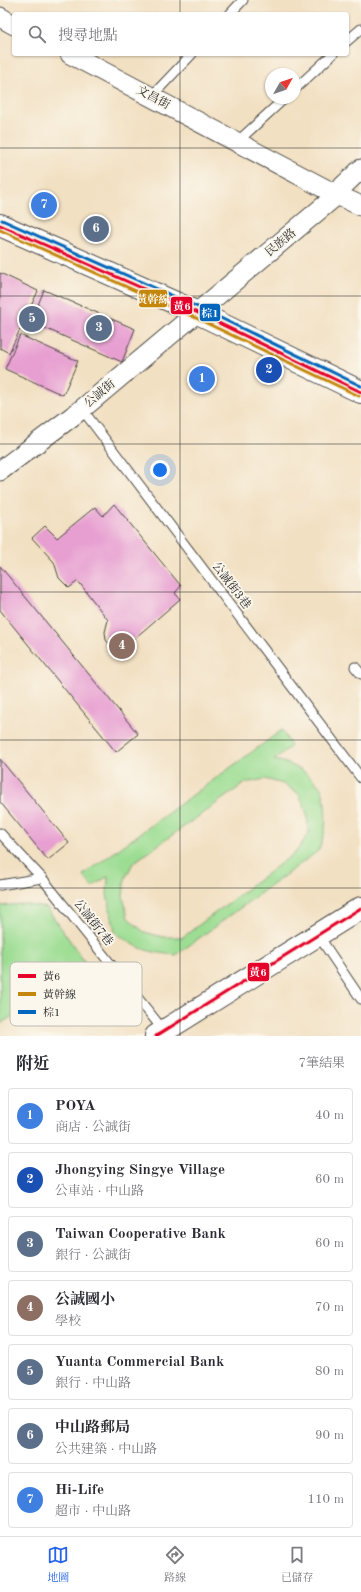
<!DOCTYPE html>
<html lang="zh-TW">
<head>
<meta charset="utf-8">
<style>
  body { margin:0; font-family:"Old Standard TT","Noto Serif TC",serif; background:#f2f2f3; color:#2b2b33 }
  .compass { position:absolute; left:265px; top:68px; width:36px; height:36px; border-radius:50%; background:#fff; box-shadow:0 1px 3px #0004; rotate:50deg }
  .you { position:absolute; left:160px; top:470px; width:14px; height:14px; margin:-10px; border:3px solid #fff; border-radius:50%; background:#1a73e8; box-shadow:0 0 0 6px #1a73e833 }
  .badge { display:grid; place-items:center; width:26px; height:26px; border-radius:50%; background:#2563eb; color:#fff; font-size:13px; font-weight:700 }
  .pin { position:absolute; translate:-50% -50%; border:2px solid #fff; box-shadow:0 1px 4px #0006 }
  .list { margin:0; padding:0; list-style:none }
  h2 { display:flex; justify-content:space-between; align-items:center; height:52px; margin:0; padding:0 16px; font-size:17px }
  h2 small { font-size:13px; font-weight:400; color:#7c7c81 }
  .list li { display:grid; grid-template-columns:26px 1fr auto; gap:12px; align-items:center; box-sizing:border-box; height:56px; margin:0 8px 8px; padding:0 8px; border:1px solid #e1e1e2; border-radius:4px }
  .list b { display:block; font-size:15px; white-space:nowrap }
  .list p { margin:0; font-size:13px; white-space:nowrap; color:#7c7c81 }
  .list em { font-size:13px; font-style:normal; color:#7c7c81 }
  .icon { flex:none; width:22px; height:22px; fill:none; stroke:currentColor; stroke-width:2; stroke-linecap:round; stroke-linejoin:round }
  .map { position:relative; flex:none; width:361px; height:1036px; overflow:hidden }
  .search { position:absolute; background:#fff; box-shadow:0 1px 3px #0004; left:12px; right:12px; top:12px; height:44px; display:flex; align-items:center; gap:10px; box-sizing:border-box; padding:0 14px; border-radius:4px; color:#7c7c81; font-size:15px }
  .sheet { height:500px; background:#fff }
  nav { display:flex; justify-content:space-around; align-items:center; box-sizing:border-box; height:56px; border-top:1px solid #e1e1e2; background:#fff; font-size:11px; color:#7c7c81 }
  nav a { display:grid; justify-items:center; gap:2px }
  nav .on { color:#2563eb }
  .map>svg:first-child { display:block }
  .green { fill:#9cdd93; stroke:#64845f; fill-rule:evenodd }
  .building { fill:#e79fd1 }
  .lines { fill:none; stroke-linecap:round; stroke-linejoin:round }
  .service-casing { stroke:#494642; stroke-width:11 }
  .minor-casing { stroke:#494642; stroke-width:21 }
  .tertiary-casing { stroke:#494642; stroke-width:24 }
  .service { stroke:#fff; stroke-width:9 }
  .minor { stroke:#fff; stroke-width:19 }
  .tertiary { stroke:#fff; stroke-width:22 }
  .bus-1-casing { stroke:#fbf7ec; stroke-width:6 }
  .bus-2-casing { stroke:#fbf7ec; stroke-width:6 }
  .bus-3-casing { stroke:#fbf7ec; stroke-width:6 }
  .bus-1 { stroke:#e4002b; stroke-width:3 }
  .bus-2 { stroke:#c4870b; stroke-width:3 }
  .bus-3 { stroke:#0065bd; stroke-width:3 }
  .grid { fill:none; stroke:#2b2b2b; stroke-width:1; stroke-opacity:0.55 }
  .labels { text-anchor:middle; dominant-baseline:central; stroke-width:3.5; stroke-linejoin:round; paint-order:stroke }
  .street-label { font-size:12px; fill:#2b2b2b; stroke:#fbf7ec }
  .key { fill:#fbf7ec; stroke:#bdbab2; stroke-width:1 }
  .key-label { font-size:11px; fill:#2b2b2b }
  .line-badge { stroke:#fbf7ec; stroke-width:1.5 }
  .badge-label { font-size:11px; text-anchor:middle; font-weight:bold; fill:#fff }
</style>
</head>
<body>
<div class="map">
<svg width="361" height="1036" viewBox="0 0 361 1036">
  <rect width="100%" height="100%" fill="#fbf7ec"/>
  <filter id="ink" filterUnits="userSpaceOnUse"><feTurbulence type="fractalNoise" baseFrequency=".025" numOctaves="2"/><feDisplacementMap in="SourceGraphic" scale="8" xChannelSelector="R" yChannelSelector="G"/><feConvolveMatrix kernelMatrix="1 2 1 2 8 2 1 2 1" color-interpolation-filters="sRGB"/></filter>
  <filter id="wash" filterUnits="userSpaceOnUse"><feTurbulence type="fractalNoise" baseFrequency=".012" numOctaves="4" result="noise"/><feDisplacementMap in="SourceGraphic" scale="16" xChannelSelector="R" yChannelSelector="G"/><feGaussianBlur stdDeviation="0.9" result="paint"/><feColorMatrix in="noise" values="0 0 0 0 0 0 0 0 0 0 0 0 0 0 0 0 0 1.4 0 .05"/><feComposite in="paint" operator="in"/></filter>
  <g filter="url(#wash)">
    <rect width="100%" height="100%" fill="#f2e0c2"/>
    <g class="green">
      <path d="M282,730L291,746L274,760C292,763 310,773 321,788C326,796 327,825 324,834C323,840 320,846 318,851L176,955C147,952 139,950 115,932L107,895L108,876L92,887L83,875ZM265,779L283,784L299,794L307,814L309,833L296,852L183,937H163L144,932L128,918L123,896L125,879L133,863L245,783Z"/>
      <path d="M23,904L47,908L89,968L0,1024V906Z"/>
    </g>
    <g id="blocks">
      <g class="building">
        <path d="M0,273L38,291L9,353L0,348Z"/>
        <path d="M44,290L135,329L122,362L31,322Z"/>
        <path d="M20,335L78,361L63,395L5,369Z"/>
        <path d="M114,504L181,586L175,593L180,599L120,651L111,646L106,640L105,632L108,620L78,581L69,588L59,578L54,562L32,538L45,526L57,538L95,507L103,516Z"/>
        <path d="M0,566L138,734L116,752L0,610Z"/>
        <path d="M0,759L69,843L48,860L0,802Z"/>
      </g>
    </g>
  </g>
  <g filter="url(#ink)">
    <use href="#blocks" fill-opacity="0" stroke="#494642" stroke-width="1"/>
    <g class="lines">
      <g class="service-casing">
        <g id="service">
          <path d="M230,14L243,0"/>
          <path d="M347,41L361,29"/>
          <path d="M295,89L333,54"/>
          <path d="M151,97L192,54"/>
          <path d="M237,142L285,98"/>
          <path d="M82,409L361,778"/>
          <path d="M355,667L361,674"/>
          <path d="M0,833L42,878L164,1031"/>
          <path d="M0,885L42,878"/>
          <path d="M318,935L361,999"/>
        </g>
      </g>
      <g class="minor-casing">
        <g id="minor">
          <path d="M0,17L14,25"/>
          <path d="M70,54L337,195L361,206"/>
          <path d="M0,471L82,409L337,195L343,186L361,169"/>
        </g>
      </g>
      <g class="tertiary-casing">
        <g id="tertiary">
          <path d="M0,225L198,313L361,392"/>
          <path d="M156,1036L361,908"/>
        </g>
      </g>
      <use href="#service" class="service"/>
      <use href="#minor" class="minor"/>
      <use href="#tertiary" class="tertiary"/>
      <g class="bus-1-casing">
        <g id="bus-1">
          <path d="M0,225L198,313L361,392"/>
          <path d="M156,1036L361,908"/>
        </g>
      </g>
      <g class="bus-2-casing">
        <path id="bus-2" d="M0,230L196,318L359,396"/>
      </g>
      <g class="bus-3-casing">
        <path id="bus-3" d="M2,220L200,308L361,386"/>
      </g>
      <use href="#bus-1" class="bus-1"/>
      <use href="#bus-2" class="bus-2"/>
      <use href="#bus-3" class="bus-3"/>
    </g>
  </g>
  <path class="grid" d="M180,0V14M180,54V1036M0,148H361M0,296H361M0,444H361M0,592H361M0,740H361M0,888H361"/>
  <g class="labels">
    <g class="street-label">
      <text transform="translate(153 98) rotate(28)">文昌街</text>
      <text transform="translate(281 243) rotate(-40)">民族路</text>
      <text transform="translate(100 394) rotate(-40)">公誠街</text>
      <text transform="translate(231 586) rotate(53)">公誠街3巷</text>
      <text transform="translate(93 923) rotate(52)">公誠街7巷</text>
    </g>
  </g>
  <rect x="10" y="962" width="132" height="64" rx="6" class="key"/>
  <rect x="18" y="974" width="18" height="4" fill="#e4002b"/>
  <rect x="18" y="992" width="18" height="4" fill="#c4870b"/>
  <rect x="18" y="1010" width="18" height="4" fill="#0065bd"/>
  <g class="key-label">
    <text x="43" y="980">黃6</text>
    <text x="43" y="998">黃幹線</text>
    <text x="43" y="1016">棕1</text>
  </g>
  <g class="line-badge">
    <rect x="138" y="289" width="30" height="19" rx="4" fill="#c4870b"/>
    <rect x="170" y="296" width="23" height="19" rx="4" fill="#e4002b"/>
    <rect x="199" y="303" width="22" height="19" rx="4" fill="#0065bd"/>
    <rect x="247" y="962" width="23" height="20" rx="4" fill="#e4002b"/>
  </g>
  <g class="badge-label">
    <text x="153" y="303">黃幹線</text>
    <text x="182" y="310">黃6</text>
    <text x="210" y="317">棕1</text>
    <text x="258" y="976">黃6</text>
  </g>
</svg>
<svg class="compass" viewBox="-18 -18 36 36"><path d="M0-13l5 13h-10z" fill="#e53935"/><path d="M0 13l5-13h-10z" fill="#7c7c81"/></svg>
<div class="you"></div>
<div class="pin badge" style="left:202px;top:379px;background:#3f7fe0">1</div>
<div class="pin badge" style="left:269px;top:370px;background:#1a4fb4">2</div>
<div class="pin badge" style="left:99px;top:328px;background:#5c6f8a">3</div>
<div class="pin badge" style="left:122px;top:646px;background:#8d6e63">4</div>
<div class="pin badge" style="left:32px;top:319px;background:#5c6f8a">5</div>
<div class="pin badge" style="left:96px;top:229px;background:#5c6f8a">6</div>
<div class="pin badge" style="left:44px;top:205px;background:#3f7fe0">7</div>
<div class="search"><svg class="icon" aria-label="search" viewBox="0 0 24 24"><circle cx="10" cy="10" r="6"/><path d="M15 15l6 6"/></svg>搜尋地點</div>
</div>
<section class="sheet">
<h2>附近<small>7筆結果</small></h2>
<ul class="list">
<li><span class="badge" style="background:#3f7fe0">1</span><div><b>POYA</b><p>商店 · 公誠街</p></div><em>40 m</em></li>
<li><span class="badge" style="background:#1a4fb4">2</span><div><b>Jhongying Singye Village</b><p>公車站 · 中山路</p></div><em>60 m</em></li>
<li><span class="badge" style="background:#5c6f8a">3</span><div><b>Taiwan Cooperative Bank</b><p>銀行 · 公誠街</p></div><em>60 m</em></li>
<li><span class="badge" style="background:#8d6e63">4</span><div><b>公誠國小</b><p>學校</p></div><em>70 m</em></li>
<li><span class="badge" style="background:#5c6f8a">5</span><div><b>Yuanta Commercial Bank</b><p>銀行 · 中山路</p></div><em>80 m</em></li>
<li><span class="badge" style="background:#5c6f8a">6</span><div><b>中山路郵局</b><p>公共建築 · 中山路</p></div><em>90 m</em></li>
<li><span class="badge" style="background:#3f7fe0">7</span><div><b>Hi-Life</b><p>超市 · 中山路</p></div><em>110 m</em></li>
</ul>
</section>
<nav>
<a class="on"><svg class="icon" aria-label="map" viewBox="0 0 24 24"><path d="M3 6l6-2 6 2 6-2v14l-6 2-6-2-6 2zM9 4v14M15 6v14"/></svg>地圖</a>
<a><svg class="icon" aria-label="directions" viewBox="0 0 24 24"><path d="M12 3l9 9-9 9-9-9zM9 14v-3h6M13 9l2 2-2 2"/></svg>路線</a>
<a><svg class="icon" aria-label="saved" viewBox="0 0 24 24"><path d="M7 4h10v16l-5-4-5 4z"/></svg>已儲存</a>
</nav>
</body>
</html>
